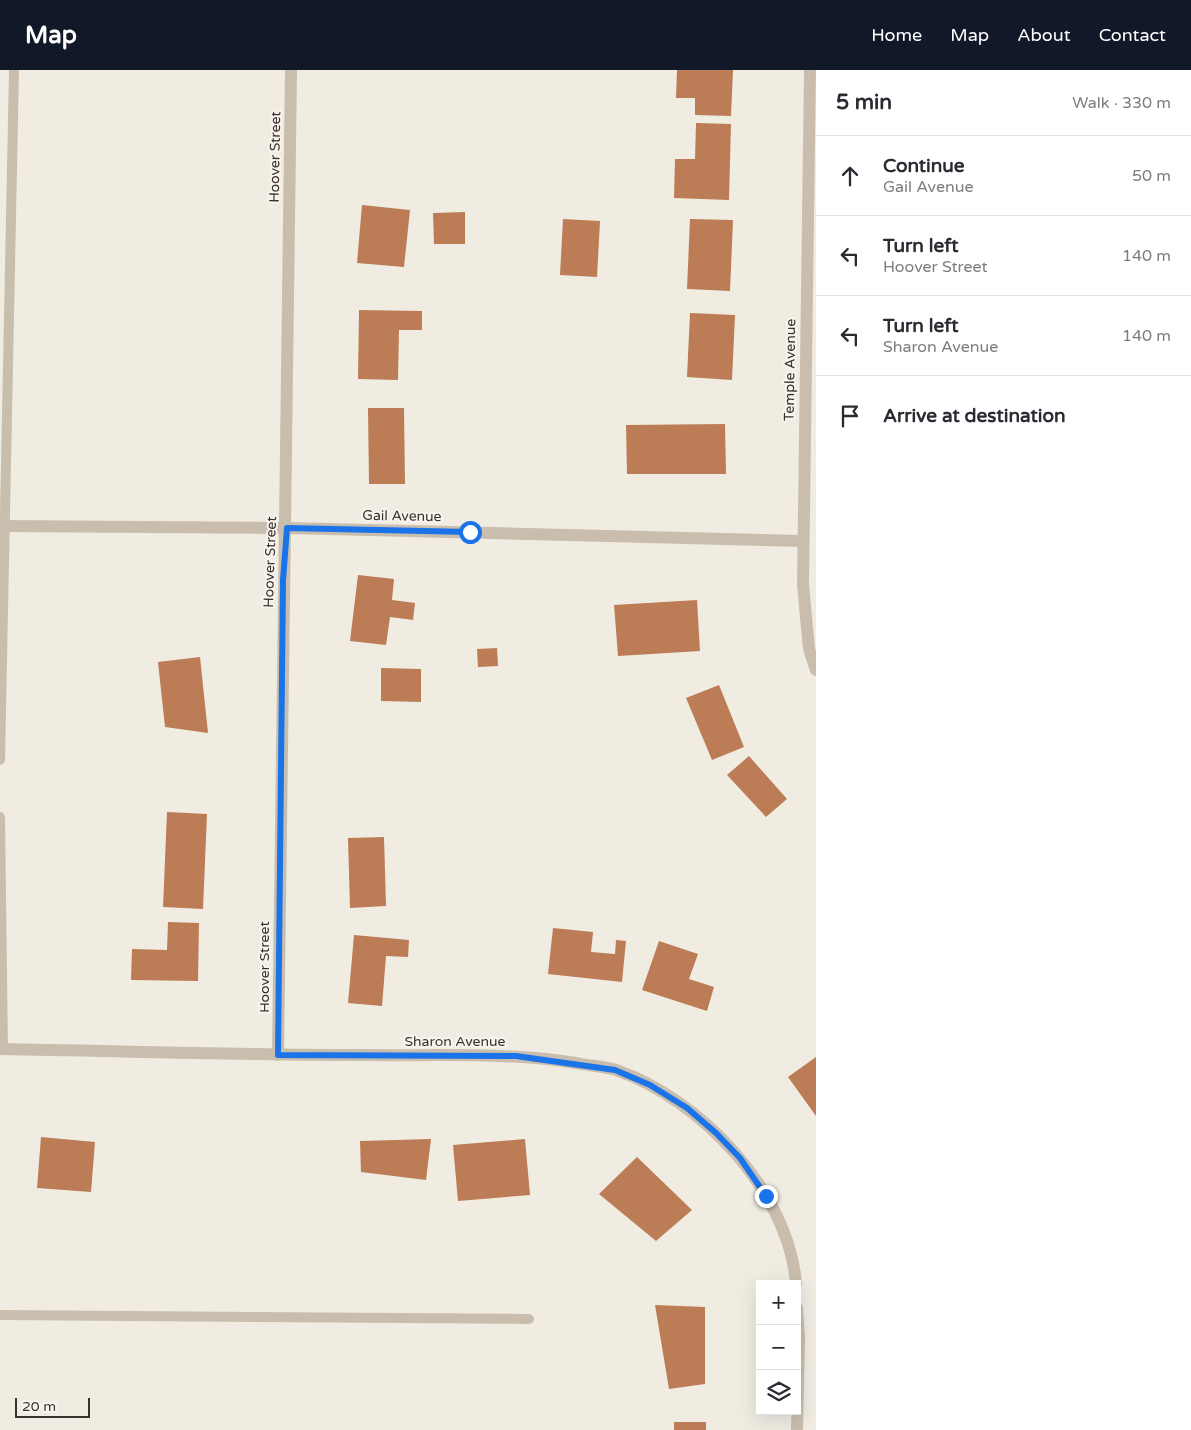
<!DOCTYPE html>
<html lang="en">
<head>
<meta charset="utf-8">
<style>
  body { margin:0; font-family:"Varela Round",sans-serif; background:#f2f2f3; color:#2b2b33 }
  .controls { position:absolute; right:15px; bottom:15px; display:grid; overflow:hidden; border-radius:0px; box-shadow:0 5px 20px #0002 }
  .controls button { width:45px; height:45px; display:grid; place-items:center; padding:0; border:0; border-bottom:1px solid #e1e1e2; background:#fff; color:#2b2b33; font:25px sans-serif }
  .scale { position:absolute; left:15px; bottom:12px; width:75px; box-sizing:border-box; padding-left:5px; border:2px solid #38312c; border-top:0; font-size:14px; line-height:18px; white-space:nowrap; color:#38312c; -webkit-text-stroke:4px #f9f5ee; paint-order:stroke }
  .stop { position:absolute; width:15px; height:15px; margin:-11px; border:4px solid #1a73e8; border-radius:50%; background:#fff }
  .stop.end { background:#1a73e8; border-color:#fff; box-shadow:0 1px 5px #0008 }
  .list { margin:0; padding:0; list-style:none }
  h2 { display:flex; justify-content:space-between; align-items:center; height:65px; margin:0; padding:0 20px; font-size:21px }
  h2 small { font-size:16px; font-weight:400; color:#7c7c81 }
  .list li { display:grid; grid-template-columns:32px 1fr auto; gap:15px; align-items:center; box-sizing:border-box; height:80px; padding:0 20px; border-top:1px solid #e1e1e2 }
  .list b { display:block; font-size:19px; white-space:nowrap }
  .list p { margin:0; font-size:16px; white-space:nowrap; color:#7c7c81 }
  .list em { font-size:16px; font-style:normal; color:#7c7c81 }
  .icon { flex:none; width:28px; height:28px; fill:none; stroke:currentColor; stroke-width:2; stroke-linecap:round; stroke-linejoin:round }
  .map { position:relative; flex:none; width:816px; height:1360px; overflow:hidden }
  header { display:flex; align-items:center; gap:30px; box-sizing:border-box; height:70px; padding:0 25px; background:#111827; color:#fff }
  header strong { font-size:24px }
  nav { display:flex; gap:28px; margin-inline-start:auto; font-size:18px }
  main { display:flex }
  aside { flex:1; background:#fff }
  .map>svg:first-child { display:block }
  .building { fill:#bb7c56 }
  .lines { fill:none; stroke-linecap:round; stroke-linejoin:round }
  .lane { stroke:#c9beae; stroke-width:10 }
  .street { stroke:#c9beae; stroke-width:12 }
  .route { stroke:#1a73e8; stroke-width:6 }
  .labels { text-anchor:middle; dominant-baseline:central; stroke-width:4; stroke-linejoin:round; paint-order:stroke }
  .street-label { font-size:14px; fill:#38312c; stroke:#f9f5ee }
</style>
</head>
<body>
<header>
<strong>Map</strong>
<nav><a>Home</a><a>Map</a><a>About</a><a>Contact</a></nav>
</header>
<main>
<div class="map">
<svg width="816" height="1360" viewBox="0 0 816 1360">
  <rect width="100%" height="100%" fill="#f1ece2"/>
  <g class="building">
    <path d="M677,0H733L731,46L695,45V28H676Z"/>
    <path d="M696,53L731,54L729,130L674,128L675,89H695Z"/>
    <path d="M362,135L410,140L404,197L357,193Z"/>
    <path d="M465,142V174H434L433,143Z"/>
    <path d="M563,149L600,151L597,207L560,205Z"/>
    <path d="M690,149L733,150L730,221L687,219Z"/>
    <path d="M359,240L422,241V260H399L398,310L358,309Z"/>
    <path d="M690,243L735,245L732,310L687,307Z"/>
    <path d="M368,338H404L405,414H369Z"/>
    <path d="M725,354L726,404H627L626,355Z"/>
    <path d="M358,505L394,509L392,530L415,533L413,550L390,547L386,575L350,571Z"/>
    <path d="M697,530L700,581L618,586L614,535Z"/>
    <path d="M497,578L498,596L478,597L477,579Z"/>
    <path d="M200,587L208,663L165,657L158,592Z"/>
    <path d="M381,598L421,599V632L381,631Z"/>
    <path d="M719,615L744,677L712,690L686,628Z"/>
    <path d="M749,686L787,729L766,747L727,705Z"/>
    <path d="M167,742L207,744L203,839L163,837Z"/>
    <path d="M384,767L386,836L350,838L348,768Z"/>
    <path d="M168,852L199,853L198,911L131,910L132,879L167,880Z"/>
    <path d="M553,858L593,862L591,882L615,884L616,870L626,871L622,912L548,904Z"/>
    <path d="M354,865L409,870L408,887L386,886L382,936L348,933Z"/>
    <path d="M659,871L698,884L689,909L714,917L707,941L642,920Z"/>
    <path d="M816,987V1046L788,1007Z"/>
    <path d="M41,1067L95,1072L91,1122L37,1118Z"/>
    <path d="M431,1069L426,1110L361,1102L360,1071Z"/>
    <path d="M525,1069L530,1125L458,1131L453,1075Z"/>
    <path d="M637,1087L692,1140L656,1171L599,1124Z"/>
    <path d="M655,1235L705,1237V1314L669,1319Z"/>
    <rect x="674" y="1352" width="32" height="8"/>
  </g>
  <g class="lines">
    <g class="lane">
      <path d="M0,690L14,0"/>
      <path d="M0,747L3,979"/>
      <path d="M0,1245L529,1249"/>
    </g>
    <g class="street">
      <path d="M810,0L803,515L809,579L816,600"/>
      <path d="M0,456L287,458L803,471"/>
      <path d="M0,979C122,981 244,985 366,985C436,986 507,982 576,993C589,996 604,996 616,1000C701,1029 789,1122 796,1214"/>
      <path d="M278,985L291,0"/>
      <path d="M797,1360L799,1268L797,1238"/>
    </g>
  </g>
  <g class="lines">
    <path class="route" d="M470,462L287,458L283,510L278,985L516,986L615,1000L650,1015L687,1038L716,1063L740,1088L766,1126"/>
  </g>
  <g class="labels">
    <g class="street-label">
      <text transform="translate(275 87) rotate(-89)">Hoover Street</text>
      <text transform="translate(790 300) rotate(-89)">Temple Avenue</text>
      <text transform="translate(402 446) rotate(1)">Gail Avenue</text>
      <text transform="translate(270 492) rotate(-88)">Hoover Street</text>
      <text transform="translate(264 897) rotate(-90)">Hoover Street</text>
      <text x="455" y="971">Sharon Avenue</text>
    </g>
  </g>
</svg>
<div class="controls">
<button>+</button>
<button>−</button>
<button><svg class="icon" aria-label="layers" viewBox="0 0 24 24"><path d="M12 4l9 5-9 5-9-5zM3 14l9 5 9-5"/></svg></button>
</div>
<div class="scale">20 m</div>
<div class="stop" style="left:470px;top:462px"></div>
<div class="stop end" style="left:766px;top:1126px"></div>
</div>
<aside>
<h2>5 min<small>Walk · 330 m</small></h2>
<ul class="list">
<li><svg class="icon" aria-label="ahead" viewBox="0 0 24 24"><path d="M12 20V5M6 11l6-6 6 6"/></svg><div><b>Continue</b><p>Gail Avenue</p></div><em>50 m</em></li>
<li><svg class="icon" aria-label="left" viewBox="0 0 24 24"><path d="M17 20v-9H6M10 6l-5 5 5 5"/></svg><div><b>Turn left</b><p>Hoover Street</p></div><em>140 m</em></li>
<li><svg class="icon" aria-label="left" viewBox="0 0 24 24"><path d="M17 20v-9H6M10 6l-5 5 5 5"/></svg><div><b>Turn left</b><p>Sharon Avenue</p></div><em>140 m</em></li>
<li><svg class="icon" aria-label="arrive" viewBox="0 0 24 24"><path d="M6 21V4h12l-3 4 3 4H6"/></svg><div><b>Arrive at destination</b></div></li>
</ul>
</aside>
</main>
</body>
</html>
